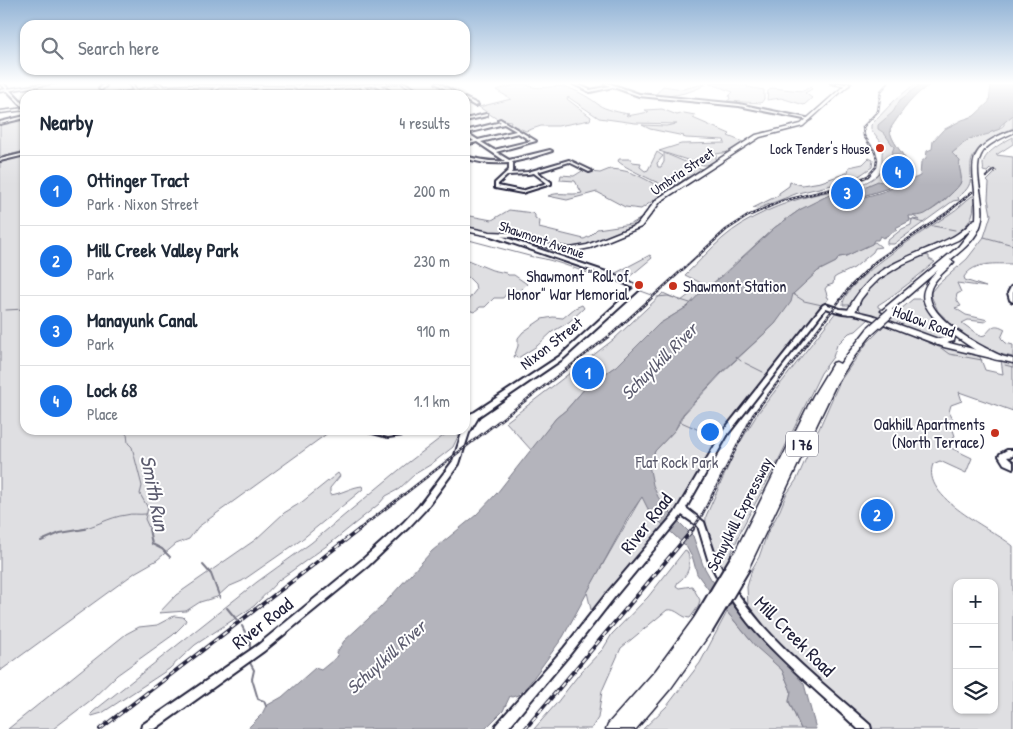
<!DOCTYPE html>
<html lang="en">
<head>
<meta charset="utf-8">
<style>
  body { margin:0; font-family:"Patrick Hand",sans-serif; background:#f2f2f3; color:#1f2937 }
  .controls { position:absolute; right:15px; bottom:15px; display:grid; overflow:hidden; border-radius:10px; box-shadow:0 1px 4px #0004 }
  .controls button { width:45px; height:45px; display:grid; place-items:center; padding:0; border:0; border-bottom:1px solid #e0e1e3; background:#fff; color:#1f2937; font:25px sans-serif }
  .you { position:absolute; left:709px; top:431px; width:18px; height:18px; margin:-12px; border:4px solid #fff; border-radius:50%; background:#1a73e8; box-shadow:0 0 0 8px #1a73e833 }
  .badge { display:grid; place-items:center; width:32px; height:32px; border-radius:50%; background:#1a73e8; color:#fff; font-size:16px; font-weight:700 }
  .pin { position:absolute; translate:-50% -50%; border:2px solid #fff; box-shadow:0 1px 5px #0006 }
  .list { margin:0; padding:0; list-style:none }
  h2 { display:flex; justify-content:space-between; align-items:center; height:65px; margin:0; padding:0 20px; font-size:21px }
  h2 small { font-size:16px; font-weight:400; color:#747a83 }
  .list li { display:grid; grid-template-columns:32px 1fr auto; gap:15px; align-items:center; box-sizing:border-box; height:70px; padding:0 20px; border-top:1px solid #e0e1e3 }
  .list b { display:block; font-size:19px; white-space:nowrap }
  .list p { margin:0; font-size:16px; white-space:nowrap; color:#747a83 }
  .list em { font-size:16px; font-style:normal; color:#747a83 }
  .icon { flex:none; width:28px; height:28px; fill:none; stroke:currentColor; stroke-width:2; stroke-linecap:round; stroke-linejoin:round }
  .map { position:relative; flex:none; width:1013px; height:729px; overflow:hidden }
  .search { position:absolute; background:#fff; box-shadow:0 1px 4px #0004; left:20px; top:20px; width:450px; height:55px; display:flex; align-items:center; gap:12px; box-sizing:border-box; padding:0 18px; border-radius:15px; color:#747a83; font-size:19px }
  .panel { position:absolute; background:#fff; box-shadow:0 1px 4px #0004; left:20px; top:90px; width:450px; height:345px; border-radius:15px }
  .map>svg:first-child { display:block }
  .green { fill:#dfdfe2; stroke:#80808e; fill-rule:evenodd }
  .water { fill:#b4b4bc; stroke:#7a7a88 }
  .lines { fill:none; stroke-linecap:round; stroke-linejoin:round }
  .stream-far1 { stroke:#7a7a88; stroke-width:1 }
  .stream { stroke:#7a7a88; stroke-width:2 }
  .canal { stroke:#b4b4bc; stroke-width:3 }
  .minor-casing { stroke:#22223b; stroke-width:4 }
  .major-casing { stroke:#22223b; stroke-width:3 }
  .highway-casing { stroke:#22223b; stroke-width:3 }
  .minor { fill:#fff; fill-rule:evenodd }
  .major { fill:#fff; fill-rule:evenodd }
  .highway { fill:#fff; fill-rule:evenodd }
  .rail-far1-casing { stroke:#22223b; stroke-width:2.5 }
  .rail-casing { stroke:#22223b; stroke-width:4 }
  .rail-far1 { stroke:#fff; stroke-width:1; stroke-dasharray:2; stroke-linecap:butt }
  .rail { stroke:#fff; stroke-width:2; stroke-dasharray:5.5; stroke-linecap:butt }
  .highway-bridge-far1-casing { stroke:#22223b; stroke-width:11; stroke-linecap:butt }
  .highway-bridge-casing { stroke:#22223b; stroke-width:17; stroke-linecap:butt }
  .highway-bridge-far1 { stroke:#fff; stroke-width:8 }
  .highway-bridge { stroke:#fff; stroke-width:13 }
  .poi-dot { fill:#c8321e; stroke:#fff; stroke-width:2 }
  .labels { text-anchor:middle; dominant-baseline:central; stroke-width:4; stroke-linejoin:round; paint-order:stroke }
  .far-poi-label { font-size:14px; fill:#22223b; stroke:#fff; text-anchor:end }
  .far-street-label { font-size:14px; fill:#22223b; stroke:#fff }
  .shield { fill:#fff; stroke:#646476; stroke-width:1 }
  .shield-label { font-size:15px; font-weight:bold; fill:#22223b }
  .poi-label { font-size:16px; fill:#22223b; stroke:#fff; text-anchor:end }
  .street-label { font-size:16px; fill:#22223b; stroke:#fff }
  .park-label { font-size:16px; fill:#5b5b6d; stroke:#fff }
  .water-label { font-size:18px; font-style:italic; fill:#5c5c6f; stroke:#fff }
  .near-street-label { font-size:19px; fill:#22223b; stroke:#fff }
  .near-water-label { font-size:21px; font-style:italic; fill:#5c5c6f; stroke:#fff }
</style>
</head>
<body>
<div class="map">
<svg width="1013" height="729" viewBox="0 0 1013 729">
  <rect width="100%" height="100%" fill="#fff"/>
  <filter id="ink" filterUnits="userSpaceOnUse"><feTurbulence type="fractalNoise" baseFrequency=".02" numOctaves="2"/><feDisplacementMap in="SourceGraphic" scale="10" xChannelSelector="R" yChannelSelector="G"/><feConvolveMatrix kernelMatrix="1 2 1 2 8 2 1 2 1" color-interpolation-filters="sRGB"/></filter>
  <g filter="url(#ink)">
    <g class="green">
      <path d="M523,83C540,93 552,83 569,88C580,92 590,98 599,105C604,109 621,113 629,114L626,115L627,116L649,112L645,110L662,109L677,115L684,113L695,115L693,118L695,119L730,134L728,136L743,142L728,152L716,154V160L709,165H703L659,151L681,144L725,143L724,140L686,138L683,137L684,136L650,129L642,125L666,126L677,124L635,123L599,118L568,97L567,99L591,117L590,120L558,126H541L526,131L510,124L511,121L497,119L479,107L511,99L496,90Z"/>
      <path d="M709,83H748L747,87L764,90V99L761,103L727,101L730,99L729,96L733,92Z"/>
      <path d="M916,83H933C913,93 902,111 890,129C890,141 903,152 907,163L902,173L908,175L900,184L860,197L801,209L774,228L687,307L659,324L619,364L587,386L566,410L556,418L532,451L506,422L613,340L663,293L681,301L703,284L685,275C698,263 710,249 723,238C747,217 782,203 813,195C832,190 855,190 872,179C889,168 878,160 884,146L871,129V125L895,100Z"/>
      <path d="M704,84H706C694,92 673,97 658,96L656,94L663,86L683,89Z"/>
      <path d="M810,87L812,89L805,93L812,98L804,105L781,98L767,100L768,91L772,88L803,91Z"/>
      <path d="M1013,115V128C999,135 982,141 974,155C965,170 980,182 958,197L959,200L953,201L894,244H887V241L902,229L911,225L912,219L920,220L913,216C934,214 951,196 961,179L959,165L960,161L952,153C959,149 963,142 971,138C982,133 995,134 1004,125V122Z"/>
      <path d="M25,118V151L4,156L5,158L0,159V124Z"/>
      <path d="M1013,137V144L996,155L1013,157V264C996,264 974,261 964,277L965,280L986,287L957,283L961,292L957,294L956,299L961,306L955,308L966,315L988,320L985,322L968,320L962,323L980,336L985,335C992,328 993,322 1005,329L1001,338L1006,343L1013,345V357L991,352L963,335L938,311L931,296V292L936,286L967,259L984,237L991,215L988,199L989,183L987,181L997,171L990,169L987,172L983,171C984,169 983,166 983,164C984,152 1004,142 1013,137Z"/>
      <path d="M657,152L663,156L657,163L658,167H661L664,162V153L702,169L670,188C662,185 621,166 618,161L619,159H631L632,162L641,163L640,167L645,171L648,170Z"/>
      <path d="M25,154V430H332L198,527L189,539L176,544L157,560L136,572L0,671V161Z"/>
      <path d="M869,158L873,160L872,167L853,180L798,193L757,209L753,208L779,195V193L789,186L790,182L802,185L821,182L846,173L848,172L849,167L863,164Z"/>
      <path d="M610,169C634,170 646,180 667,191L641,209L625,207L597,192L567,200L548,196C558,191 570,196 582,193L575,181L560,180L561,175L574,176L582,171L600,173Z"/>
      <path d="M972,196H975L976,202L974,204C975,241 913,250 887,266C870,275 860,289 849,305H843C842,281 931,227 951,213C959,208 965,201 972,196Z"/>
      <path d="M509,210L533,213L535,215V218L540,221L539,228L584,239L590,236L597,229L631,224L640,219L630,227L613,235L588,245L575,248L559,247L516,234L491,233L465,228V215L492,220Z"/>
      <path d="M875,242L881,247L875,248L873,252L854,268L837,276L834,278L833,284L827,286L825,289L827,295L826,297L829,298L728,424L679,507L592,614L587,592L641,498L650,477L649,465L655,451L675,430L682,419L683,415L722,373L775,324L793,294L818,271L836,262L839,257L846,256Z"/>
      <path d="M650,255L652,258L628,278H623L614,274Z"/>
      <path d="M924,255L929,256V259L935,262C917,277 899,292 878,305V307L896,317L900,314L894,315L913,299H921L946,331L947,336L942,339L935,338L862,312L857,307C864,278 900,265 924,255Z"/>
      <path d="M465,259L492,270L506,273L508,275H514L527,284L519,292H508L503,298H494L485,307H480L474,312L466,309L468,300L476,290L475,284L465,274Z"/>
      <path d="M582,305L584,308L569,322L552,332L537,346L518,358L514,357L518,346V338L523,332L542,319L553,317L563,318L575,308Z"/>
      <path d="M836,312L864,316L869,319L856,331L849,333L837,345L833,357L821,373L777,463L742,528L726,566L721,568C713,554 704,533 706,516L736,449L758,413Z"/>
      <path d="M886,324L978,356L980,357L985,370L1003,374L1001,360L1013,363V411L959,392L962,401L951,405L949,412L955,423L953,430L955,436L953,437L954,441L947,446L972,458L966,473L940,461L933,464C920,498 993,529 1013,546V729H870L757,623L748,606L747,587L752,569L759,557L767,534L780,510L786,495L797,479L840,381L867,343ZM957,583H994V710H957Z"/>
      <path d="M451,430H461L453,447L430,465L415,474L399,489L386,496L379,504L332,542L279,580L254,606L195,645L169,669L102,713L92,716L91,714L94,711L257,582L311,543L405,465Z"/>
      <path d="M338,473L340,476L330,488V495C341,494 351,487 362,486L363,489L301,540L242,581L228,587L217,597L200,602L186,611L159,613L176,595L255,540L284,513L302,502Z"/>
      <path d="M685,550L687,551C692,563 689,575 678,582L676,586L679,588L692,586L700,600L698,607L690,618C681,618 677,608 667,610L621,648L602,691L598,718L591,729H534L556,704L580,673L603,649L612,634L648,597Z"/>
      <path d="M727,612L750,640L782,670L791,691L789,702L801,729H643L667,706L700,663Z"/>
      <path d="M174,616L183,617L186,620L184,624L173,635L117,675L91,700L53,729H8L126,634L139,627L157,625Z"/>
    </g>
    <g class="water">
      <path d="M922,83H933C914,93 902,111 890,129C890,141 903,152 907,163L902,173L895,172L897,166L891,173H889L893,166L890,158L894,147L884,133L878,129V125L893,112L900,100Z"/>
      <path d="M993,83H1013V115L1000,126V129L991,132L989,134L969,139L952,153L960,161C957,168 964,176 960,184C955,192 934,209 925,214C921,216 914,216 909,216L910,221L895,228L897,230L883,238L880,236L878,240H874L872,244L846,256L839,257L836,262L818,271L793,294L791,302L775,324L721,373L683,414L675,430L655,451L649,465L653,485L658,497L669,512L693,536L703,565L711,579L765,644L784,661L804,684L816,729H801L789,701L791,691L782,670L756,647L708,589L697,574L693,559L686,546L650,513L642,497L630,514L563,637L529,684L518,695L512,697L510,696L503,711L485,729H247L262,714L266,706L282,697L315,668L321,670L338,656L337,652L344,641L380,608L432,551L476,515L497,493L556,418L566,410L587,386L619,364L659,324L687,307L701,292L725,274L774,228L801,209L827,196L864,187L878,181L895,186L860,197L839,201L856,199L863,201L860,198C876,194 891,190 905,182C909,179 915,179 920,176L921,162L926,158L927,151L932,149L933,141L943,130L962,120L974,116L989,102L991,85Z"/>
    </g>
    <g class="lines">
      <g class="stream-far1">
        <path d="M910,219L924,223"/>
        <path d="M933,226L955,230"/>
        <path d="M984,237L1013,245"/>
        <path d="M465,239L533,257"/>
        <path d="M535,257C561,261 584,274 610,279"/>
        <path d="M626,286L629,288"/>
        <path d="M641,291L652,295"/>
        <path d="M793,294L804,301L822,305"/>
        <path d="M657,297L668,296L690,303"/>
        <path d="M6,310L25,309"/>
        <path d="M839,313L867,318"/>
        <path d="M883,324L893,327"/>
        <path d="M899,330L941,348L949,354L982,360"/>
        <path d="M736,357L741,361"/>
        <path d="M745,363L763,372"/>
        <path d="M1005,365L1013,367"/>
        <path d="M679,421L699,430"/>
        <path d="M120,430L127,434L128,443L132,447L142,486L140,494L148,508L145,519L150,530"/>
        <path d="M78,530C95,527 109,517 126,515C132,513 139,515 146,514"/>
      </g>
      <g class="stream">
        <path d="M149,529L152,544L162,549L170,557"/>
        <path d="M41,541L60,533L85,529"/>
        <path d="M203,565L211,574L220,598"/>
        <path d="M227,608L237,620"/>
        <path d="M242,626L250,642V651"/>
        <path d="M249,661L254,670L252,679L258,699L264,701L266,706"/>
      </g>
      <path class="canal" d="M881,185L892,169"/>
      <g class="minor-casing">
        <g id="minor">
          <path d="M0,83H3L25,106V109Z"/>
          <path d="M101,83H104L106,86L101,90L99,89L102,86Z"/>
          <path d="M129,83H132L136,92H134Z"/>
          <path d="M156,83H159L175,95H171Z"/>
          <path d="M302,83H305L298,89H296V87Z"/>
          <path d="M402,83H405L425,95H421Z"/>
          <path d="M436,83H439L459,95H455Z"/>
          <path d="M571,83H575L590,90L610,86L604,83H608L639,94L739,104L811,119L809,120L739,106L639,96L613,87L590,92Z"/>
          <path d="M831,83H840L849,85L847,86Z"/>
          <path d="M377,84H379L396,95H392L377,86Z"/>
          <path d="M217,85L220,86L214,92L216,95H212V94L200,95L211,92Z"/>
          <path d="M261,86L264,87L254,95H250Z"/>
          <path d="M362,86H363L376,95L370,94L359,95L368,93L361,88Z"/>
          <path d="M331,87L333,88L334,95H330L329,88Z"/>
          <path d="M465,98L477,104L478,105L475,106L465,100Z"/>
          <path d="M486,114H487V116L465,121V119Z"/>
          <path d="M25,116V118L0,124V122Z"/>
          <path d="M500,119L536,141L496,152L509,160L550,150L552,151L530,158L512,162L513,163V170L511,173L528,172L569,160L592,171L589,172L569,162L537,172L551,182V184L522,193L495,188V183L509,170V163H508C493,164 479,163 465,158V156C479,160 490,162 505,161L477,142L465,145V143L474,141L465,135V131L501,122L498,120ZM504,124L516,131L478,140L467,133ZM518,133L531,141L494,150L481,142ZM534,173L547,183L522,191L498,186V184L508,175L528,174Z"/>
          <path d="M25,153V155L0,161V159Z"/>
          <path d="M491,234H495L615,275L641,288L564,358L479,416L469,433L459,464L425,510L409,527L368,566L264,651L155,729H141L142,725L258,645L362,560L403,523L419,506L453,461L462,433L470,420L465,422V416L475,412L560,356L634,288L611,277L491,236Z"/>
          <path d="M1013,286V302L1010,300L1008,293L1011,287Z"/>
          <path d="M825,304L840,309L851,310L854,312C846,316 835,311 826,308L728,434L686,508L704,522L716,558L728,581L727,584L724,585L721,584L708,559L698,526L682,515L613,599L570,654L507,729H495L496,725L564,648L607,593L675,513L724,430L823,305Z"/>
          <path d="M367,430H382L388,431L398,430H422L420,432L418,433L388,437L369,432Z"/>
          <path d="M1007,450H1013V456L1007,457L1010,460L1013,462V468L1004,464L999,456L1000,454Z"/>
          <path d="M729,585L732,586C742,600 752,613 763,626C795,662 834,693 870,725L871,729H858C824,697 788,667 756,632C745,620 736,606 726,592L725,589L726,586Z"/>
        </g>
      </g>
      <g class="major-casing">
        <g id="major">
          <path d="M47,83H57L0,92V90Z"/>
          <path d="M382,83H398L338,89L189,87L154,89L116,95H107L154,87L189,85L338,87Z"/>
          <path d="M847,83H851L803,126L760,137L661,201L641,227L590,248L570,252L549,248L512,237L490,236L465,231V227L490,232L513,233L552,245L570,248L587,245L637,225L657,199L756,135L801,124Z"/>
          <path d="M25,108V110L0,113V111Z"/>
          <path d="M851,310L872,315L949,343L1013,359V363L944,347L868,318L849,313L848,312Z"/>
        </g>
      </g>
      <g class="highway-casing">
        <g id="highway">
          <path d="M1013,130V133C1004,137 994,141 986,148C966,168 991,204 979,229C973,242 961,251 950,260L954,262C946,271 932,280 930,292C926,318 982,347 1002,356L1003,358L1002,360C990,362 965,343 955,336L954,341L938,345L935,344L934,342L935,340L947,337C947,331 941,326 937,321C918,301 919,290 938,270L888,313H885L881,311L958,247L973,228L958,240L903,264L879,279L869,289L861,299L854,314H848L847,312C866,273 893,263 931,247C947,240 962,234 973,220L976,219C979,172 954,151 1013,130Z"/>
          <path d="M871,327L875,330L853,358L836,384L748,569L744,570L740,569L738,565L739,563L734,562L732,558L813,396L833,363L836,362L840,364L868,328Z"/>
          <path d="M700,615L705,617L706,623L711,624L713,629L671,688L636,729H606L608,724L656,670L695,617Z"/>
        </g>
      </g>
      <use href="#minor" class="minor"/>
      <use href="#major" class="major"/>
      <use href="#highway" class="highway"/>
      <g class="rail-far1-casing">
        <g id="rail-far1">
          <path d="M986,177L994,170"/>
          <path d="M358,530L613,333L726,230L748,216L782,201L845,186L868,176L876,167L877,159L875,152L864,136L863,127L878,111L881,91L888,83"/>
          <path d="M692,530L702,515L753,415L850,287L876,261L948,212L972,192"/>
        </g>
      </g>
      <g class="rail-casing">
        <g id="rail">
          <path d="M100,729L360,529"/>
          <path d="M525,729L693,529"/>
        </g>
      </g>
      <use href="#rail-far1" class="rail-far1"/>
      <use href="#rail" class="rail"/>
      <g class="highway-bridge-far1-casing">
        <path id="highway-bridge-far1" d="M871,330L890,313"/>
      </g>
      <g class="highway-bridge-casing">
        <g id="highway-bridge">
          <path d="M700,621L738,558"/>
          <path d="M706,629L744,565"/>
        </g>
      </g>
      <use href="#highway-bridge-far1" class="highway-bridge-far1"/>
      <use href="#highway-bridge" class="highway-bridge"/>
    </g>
  </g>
  <linearGradient id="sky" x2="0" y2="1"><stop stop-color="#93b4d6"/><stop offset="0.45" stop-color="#fff"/><stop offset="1" stop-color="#fff" stop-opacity="0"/></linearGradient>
  <rect width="1013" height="185" fill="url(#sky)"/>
  <g class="poi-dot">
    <circle cx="880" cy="148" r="5"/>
    <circle cx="639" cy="285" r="5"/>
    <circle cx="673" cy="286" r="5"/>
    <circle cx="995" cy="433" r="5"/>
  </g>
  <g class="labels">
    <g class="far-poi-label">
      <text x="870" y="148">Lock Tender's House</text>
    </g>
    <g class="far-street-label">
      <text transform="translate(682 171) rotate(-34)">Umbria Street</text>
      <text transform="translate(542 239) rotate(19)">Shawmont Avenue</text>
    </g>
    <rect class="shield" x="786" y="431.5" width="32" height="25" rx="4"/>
    <g class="shield-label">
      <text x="802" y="444">I 76</text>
    </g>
    <g class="poi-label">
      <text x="629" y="276">Shawmont "Roll of<tspan x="629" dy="18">Honor" War Memorial</tspan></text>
      <text x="683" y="286" text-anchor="start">Shawmont Station</text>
      <text x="985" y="424">Oakhill Apartments<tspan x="985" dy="18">(North Terrace)</tspan></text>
    </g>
    <g class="street-label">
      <text transform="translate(924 321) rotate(20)">Hollow Road</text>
      <text transform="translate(551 343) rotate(-38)">Nixon Street</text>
      <text transform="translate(739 514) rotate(-63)">Schuylkill Expressway</text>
    </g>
    <g class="park-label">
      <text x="677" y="462">Flat Rock Park</text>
    </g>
    <g class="water-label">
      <text transform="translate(659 361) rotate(-45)">Schuylkill River</text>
      <text transform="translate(386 657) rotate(-42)">Schuylkill River</text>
    </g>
    <g class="near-street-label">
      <text transform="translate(646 523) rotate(-52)">River Road</text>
      <text transform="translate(262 623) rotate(-38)">River Road</text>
      <text transform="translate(795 636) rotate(45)">Mill Creek Road</text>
    </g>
    <g class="near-water-label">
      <text transform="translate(155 493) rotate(79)">Smith Run</text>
    </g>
  </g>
</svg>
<div class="controls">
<button>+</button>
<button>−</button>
<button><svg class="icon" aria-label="layers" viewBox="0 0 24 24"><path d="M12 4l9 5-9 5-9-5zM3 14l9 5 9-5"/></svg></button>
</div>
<div class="you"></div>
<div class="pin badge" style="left:588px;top:373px">1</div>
<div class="pin badge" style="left:877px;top:515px">2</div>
<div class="pin badge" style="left:847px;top:193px">3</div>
<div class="pin badge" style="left:898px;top:172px">4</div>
<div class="search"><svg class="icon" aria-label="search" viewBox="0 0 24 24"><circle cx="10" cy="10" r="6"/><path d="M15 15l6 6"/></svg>Search here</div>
<section class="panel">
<h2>Nearby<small>4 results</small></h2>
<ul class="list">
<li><span class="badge">1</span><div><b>Ottinger Tract</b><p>Park · Nixon Street</p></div><em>200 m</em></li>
<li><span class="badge">2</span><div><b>Mill Creek Valley Park</b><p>Park</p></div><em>230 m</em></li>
<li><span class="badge">3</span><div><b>Manayunk Canal</b><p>Park</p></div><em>910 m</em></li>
<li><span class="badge">4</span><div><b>Lock 68</b><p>Place</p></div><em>1.1 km</em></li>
</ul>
</section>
</div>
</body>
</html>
